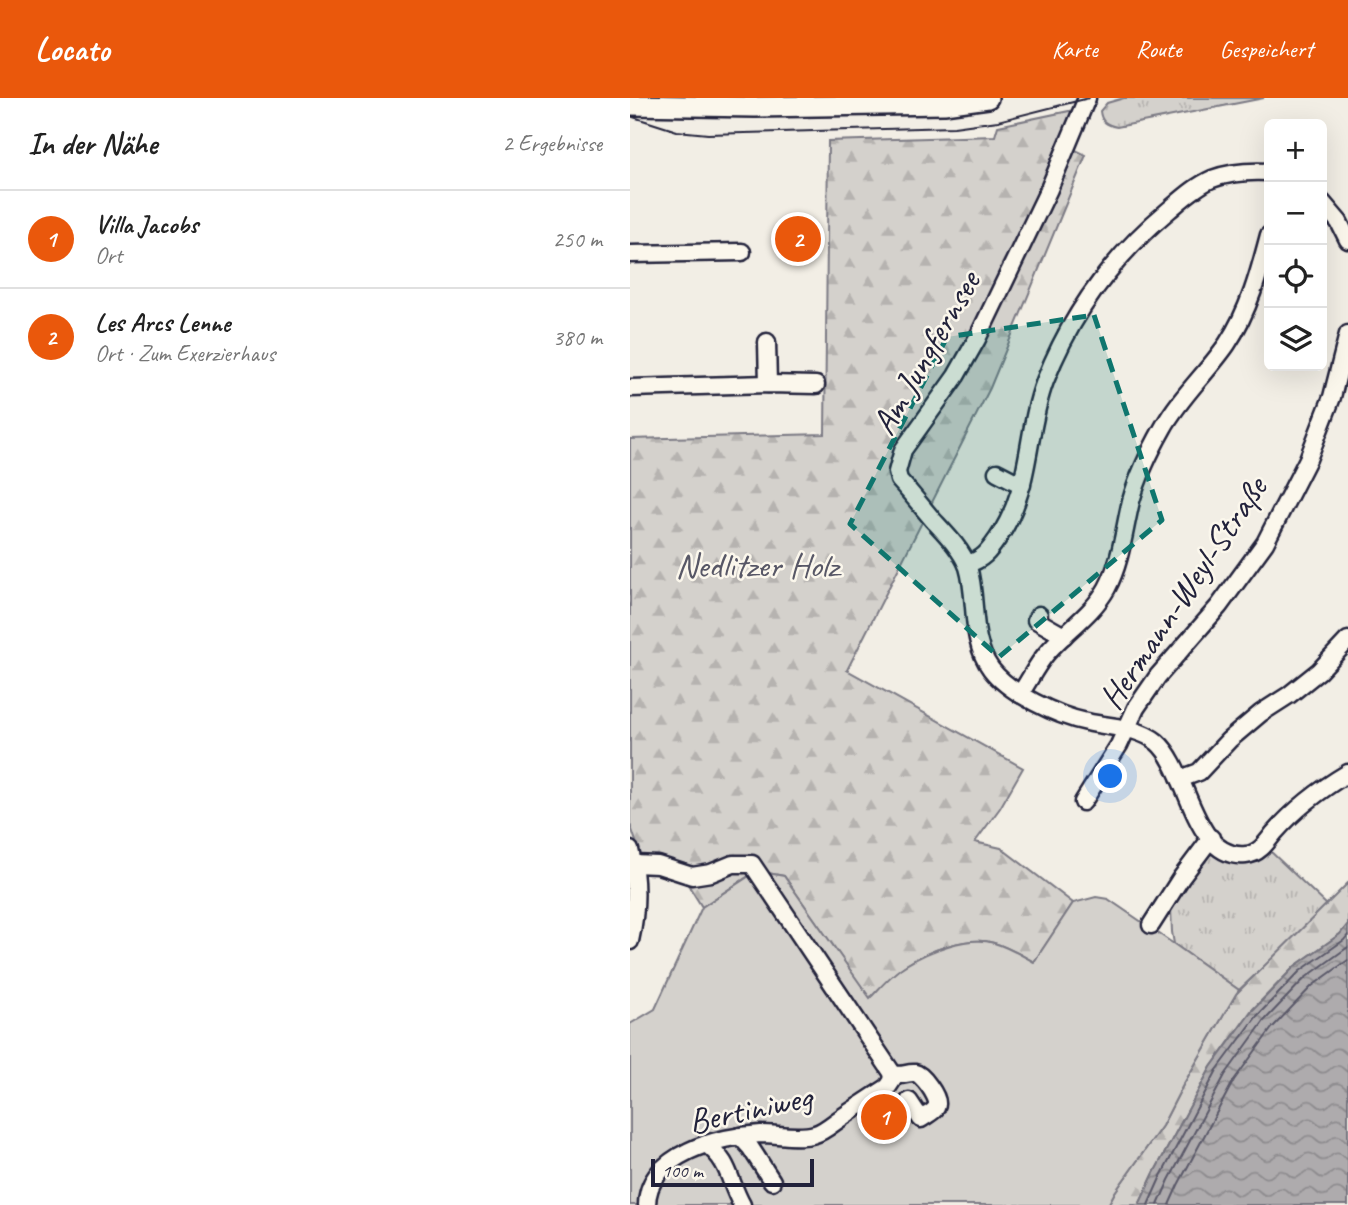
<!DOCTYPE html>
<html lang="de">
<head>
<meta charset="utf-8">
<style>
  body { margin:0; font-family:Caveat,sans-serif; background:#f6f6f6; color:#222 }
  .controls { position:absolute; right:21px; top:21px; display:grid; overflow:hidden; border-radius:10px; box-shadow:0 7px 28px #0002 }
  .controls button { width:63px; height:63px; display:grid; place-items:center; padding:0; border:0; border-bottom:2px solid #e0e0e0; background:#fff; color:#222; font:35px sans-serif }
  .scale { position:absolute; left:21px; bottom:18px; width:163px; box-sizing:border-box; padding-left:7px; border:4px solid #22223b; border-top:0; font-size:19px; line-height:24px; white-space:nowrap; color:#22223b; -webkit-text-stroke:5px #fbf7ec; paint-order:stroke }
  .you { position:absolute; left:481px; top:679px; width:24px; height:24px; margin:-18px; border:5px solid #fff; border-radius:50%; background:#1a73e8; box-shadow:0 0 0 10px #1a73e833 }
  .badge { display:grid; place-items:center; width:46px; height:46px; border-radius:50%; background:#ea580c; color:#fff; font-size:23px; font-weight:700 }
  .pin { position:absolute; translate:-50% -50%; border:4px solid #fff; box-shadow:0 2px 7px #0006 }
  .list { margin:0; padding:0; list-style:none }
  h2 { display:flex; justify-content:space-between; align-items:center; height:91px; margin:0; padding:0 28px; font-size:30px }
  h2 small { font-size:23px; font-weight:400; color:#767676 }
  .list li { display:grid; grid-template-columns:46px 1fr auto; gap:21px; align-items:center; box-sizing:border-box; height:98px; padding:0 28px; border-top:2px solid #e0e0e0 }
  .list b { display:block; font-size:26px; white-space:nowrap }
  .list p { margin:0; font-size:23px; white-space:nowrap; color:#767676 }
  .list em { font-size:23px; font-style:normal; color:#767676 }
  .icon { flex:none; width:38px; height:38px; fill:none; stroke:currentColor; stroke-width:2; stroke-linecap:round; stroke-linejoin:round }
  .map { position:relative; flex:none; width:718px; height:1107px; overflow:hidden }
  header { display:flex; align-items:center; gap:42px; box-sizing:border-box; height:98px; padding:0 35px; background:#ea580c; color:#fff }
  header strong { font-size:33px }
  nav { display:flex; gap:38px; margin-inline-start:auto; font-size:24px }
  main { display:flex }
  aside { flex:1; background:#fff }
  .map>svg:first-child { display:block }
  .grass { fill:url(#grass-tufts); stroke:#7b7a84; stroke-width:2 }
  .forest { fill:url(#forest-firs); stroke:#7b7a84; stroke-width:2 }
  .green { fill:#d4d1cc; stroke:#7b7a84; stroke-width:2 }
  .water { fill:url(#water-waves); stroke:#76747f; stroke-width:2 }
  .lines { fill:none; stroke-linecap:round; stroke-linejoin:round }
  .shore { stroke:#5a5969; stroke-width:2 }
  .minor-casing { stroke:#22223b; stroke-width:21 }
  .major-casing { stroke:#22223b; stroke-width:24 }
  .minor { stroke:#fbf7ec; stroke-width:16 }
  .major { stroke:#fbf7ec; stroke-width:19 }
  .tram { stroke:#22223b; stroke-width:2 }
  .marked { fill:#0f766e; fill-opacity:0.2; stroke:#0f766e; stroke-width:5; stroke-dasharray:14 9; stroke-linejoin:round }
  .labels { text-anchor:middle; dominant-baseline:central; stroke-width:5; stroke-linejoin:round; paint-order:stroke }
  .street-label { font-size:35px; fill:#22223b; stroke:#fbf7ec }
  .park-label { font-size:35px; fill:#575766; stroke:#fbf7ec }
</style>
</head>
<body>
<header>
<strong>Locato</strong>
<nav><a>Karte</a><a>Route</a><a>Gespeichert</a></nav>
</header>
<main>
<aside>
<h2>In der Nähe<small>2 Ergebnisse</small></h2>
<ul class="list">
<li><span class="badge">1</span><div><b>Villa Jacobs</b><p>Ort</p></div><em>250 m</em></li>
<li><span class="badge">2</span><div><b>Les Arcs Lenne</b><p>Ort · Zum Exerzierhaus</p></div><em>380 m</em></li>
</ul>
</aside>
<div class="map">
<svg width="718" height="1107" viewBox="0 0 718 1107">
  <defs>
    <pattern id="grass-tufts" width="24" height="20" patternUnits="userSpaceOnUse" patternTransform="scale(1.75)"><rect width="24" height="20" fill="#d4d1cc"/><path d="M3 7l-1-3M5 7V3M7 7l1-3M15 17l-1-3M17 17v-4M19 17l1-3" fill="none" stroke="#b6b3b0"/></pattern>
    <pattern id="forest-firs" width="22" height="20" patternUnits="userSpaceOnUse" patternTransform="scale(1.75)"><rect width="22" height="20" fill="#d4d1cc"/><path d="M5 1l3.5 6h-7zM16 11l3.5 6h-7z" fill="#b6b3b0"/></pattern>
    <pattern id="water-waves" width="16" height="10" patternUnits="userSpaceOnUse" patternTransform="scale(1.75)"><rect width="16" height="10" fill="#aeabad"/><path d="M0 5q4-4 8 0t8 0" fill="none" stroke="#8d8b8e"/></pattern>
  </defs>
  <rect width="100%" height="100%" fill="#f2eee5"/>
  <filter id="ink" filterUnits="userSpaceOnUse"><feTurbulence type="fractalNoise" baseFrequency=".0143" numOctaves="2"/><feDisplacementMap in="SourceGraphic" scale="14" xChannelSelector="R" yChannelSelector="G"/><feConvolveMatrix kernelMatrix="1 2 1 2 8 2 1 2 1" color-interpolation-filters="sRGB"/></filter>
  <g filter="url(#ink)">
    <g class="grass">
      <path d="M494,0H634L487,29C477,27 471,24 470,13L477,5Z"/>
      <path d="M638,751L698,808L609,892L544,846L542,834L541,810L578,757L585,756L596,762Z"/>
    </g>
    <g class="forest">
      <path d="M444,12L429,44L456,57L360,290L217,572L393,670L370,710L345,744L371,750L443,805L404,864C391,857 378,849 364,845C338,837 298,853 276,867C262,876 251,889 240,901L154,778L126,773L72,809L47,769L12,761L0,726V341L195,336L198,43L365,38L368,28Z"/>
      <path d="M718,785V826L710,836L665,868L621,913L581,969L524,1075L509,1107H478L485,1094L532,1028L553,987L606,896Z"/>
    </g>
    <path class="green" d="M127,773L154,778L240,900C251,889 262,875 276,867C298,853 338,837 364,845C378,849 391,857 404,864L443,805L466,799L478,801L544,846L609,892L606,896L553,987L532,1028L485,1094L478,1107H0V926L25,911L72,809Z"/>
    <path class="water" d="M718,826V1107H509L524,1075L581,969L622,913L665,868L710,836Z"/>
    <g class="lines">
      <g class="shore">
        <path d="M518,1107L531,1078L587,972L627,918L670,873L714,842L718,837"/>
        <path d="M528,1107L539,1082L595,977L634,923L675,880L718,849"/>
        <path d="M539,1107L548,1087L604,982L642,930L682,888L718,862"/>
      </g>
      <g class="minor-casing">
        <g id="minor">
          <path d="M457,0L419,91L347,241L326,278L273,352L267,374L269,382C281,395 292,409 303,422C315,435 332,452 338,469C348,502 339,541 361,571C379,595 427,618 457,624C481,630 507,628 527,644C559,671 563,763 616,757C629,756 637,744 644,735C665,711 691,691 718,675"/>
          <path d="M692,104L709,124L718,142"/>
          <path d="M0,156L112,154"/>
          <path d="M137,244L138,286"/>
          <path d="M0,290L138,286L186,287"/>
          <path d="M367,374L392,387"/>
          <path d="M337,466C353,462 359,453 368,440C402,391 395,336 415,283C441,216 484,158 539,112C552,101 566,88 582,81C600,74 620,73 639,74"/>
          <path d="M409,517L406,522L434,538"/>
          <path d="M390,596C399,583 406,568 416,556C435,533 462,517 477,490C491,464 494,432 501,403C508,378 520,353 533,330C550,299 577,275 597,246C619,213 629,175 639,137"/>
          <path d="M550,681L569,674L599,642L631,615L659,597L689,573L718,542"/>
          <path d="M453,704L489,647L506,610L528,578L589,508L635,445L678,361L702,299L718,236"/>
          <path d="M0,752C8,783 7,812 0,843"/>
          <path d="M4,766L28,767L62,778L81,775L103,766H122L263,976"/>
          <path d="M521,827L551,780L581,740"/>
          <path d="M110,1038L120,1049L142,1083"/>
          <path d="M76,1046C101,1065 98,1082 112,1107"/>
          <path d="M17,1107C17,1056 90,1038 131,1036C147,1036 169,1041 185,1036C193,1034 201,1027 208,1022C224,1011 241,1000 258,989L262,983L263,976C272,979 277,974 285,975C292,976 308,998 307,1006C307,1013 296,1017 291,1021L279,1003"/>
        </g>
      </g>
      <g class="major-casing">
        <path id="major" d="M0,7L125,9L314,6L358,0"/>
      </g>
      <use href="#minor" class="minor"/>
      <use href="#major" class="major"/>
      <path class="tram" d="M0,18L47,33L78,36L324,29L368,23L459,0"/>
    </g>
  </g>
  <path class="marked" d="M464,217L532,422L369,559L220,426L317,239Z"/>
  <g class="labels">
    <g class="street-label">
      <text transform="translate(296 255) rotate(-60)">Am Jungfernsee</text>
      <text transform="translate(553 495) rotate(-56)">Hermann-Weyl-Straße</text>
      <text transform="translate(120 1011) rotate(-12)">Bertiniweg</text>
    </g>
    <g class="park-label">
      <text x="127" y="467">Nedlitzer Holz</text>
    </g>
  </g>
</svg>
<div class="controls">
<button>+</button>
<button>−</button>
<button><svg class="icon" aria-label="locate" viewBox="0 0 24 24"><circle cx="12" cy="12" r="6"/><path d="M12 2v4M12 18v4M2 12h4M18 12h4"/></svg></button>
<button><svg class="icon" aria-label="layers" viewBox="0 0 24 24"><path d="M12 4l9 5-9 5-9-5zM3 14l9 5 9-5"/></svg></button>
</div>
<div class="scale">100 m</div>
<div class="you"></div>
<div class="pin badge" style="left:254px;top:1019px">1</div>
<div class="pin badge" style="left:168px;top:141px">2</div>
</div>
</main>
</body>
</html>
